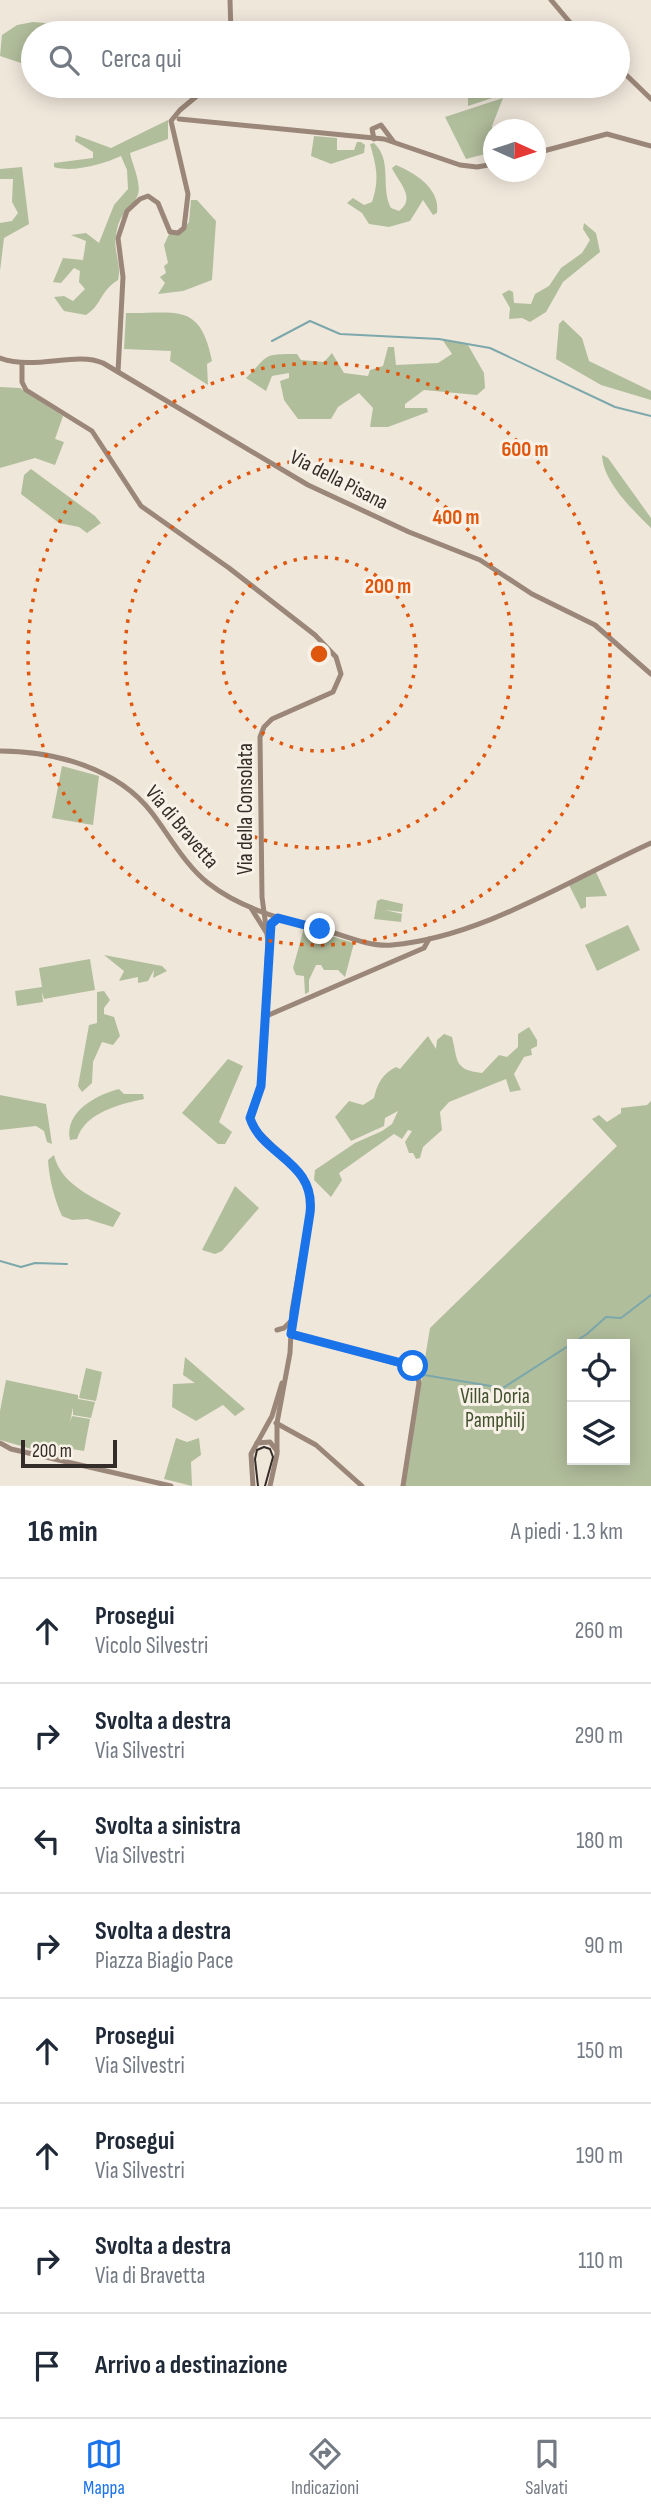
<!DOCTYPE html>
<html lang="it">
<head>
<meta charset="utf-8">
<style>
  body { margin:0; font-family:"Sofia Sans Condensed",sans-serif; background:#f2f2f3; color:#1f2937 }
  .controls { position:absolute; right:21px; bottom:21px; display:grid; overflow:hidden; border-radius:0px; box-shadow:0 4px 18px #0003 }
  .controls button { width:63px; height:63px; display:grid; place-items:center; padding:0; border:0; border-bottom:2px solid #e0e1e3; background:#fff; color:#1f2937; font:35px sans-serif }
  .compass { position:absolute; left:483px; top:119px; width:63px; height:63px; border-radius:50%; background:#fff; box-shadow:0 4px 18px #0003; rotate:93deg }
  .scale { position:absolute; left:21px; bottom:18px; width:96px; box-sizing:border-box; padding-left:7px; border:4px solid #342c28; border-top:0; font-size:19px; line-height:24px; white-space:nowrap; color:#342c28; -webkit-text-stroke:5px #f8f1e7; paint-order:stroke }
  .stop { position:absolute; width:21px; height:21px; margin:-16px; border:5px solid #1a73e8; border-radius:50%; background:#fff }
  .stop.end { background:#1a73e8; border-color:#fff; box-shadow:0 2px 7px #0008 }
  .list { margin:0; padding:0; list-style:none }
  h2 { display:flex; justify-content:space-between; align-items:center; height:91px; margin:0; padding:0 28px; font-size:30px }
  h2 small { font-size:23px; font-weight:400; color:#747a83 }
  .list li { display:grid; grid-template-columns:46px 1fr auto; gap:21px; align-items:center; box-sizing:border-box; height:105px; padding:0 28px; border-top:2px solid #e0e1e3 }
  .list b { display:block; font-size:26px; white-space:nowrap }
  .list p { margin:0; font-size:23px; white-space:nowrap; color:#747a83 }
  .list em { font-size:23px; font-style:normal; color:#747a83 }
  .icon { flex:none; width:38px; height:38px; fill:none; stroke:currentColor; stroke-width:2; stroke-linecap:round; stroke-linejoin:round }
  .map { position:relative; flex:none; width:651px; height:1486px; overflow:hidden }
  .search { position:absolute; background:#fff; box-shadow:0 4px 18px #0003; left:21px; right:21px; top:21px; height:77px; display:flex; align-items:center; gap:18px; box-sizing:border-box; padding:0 24px; border-radius:38px; color:#747a83; font-size:26px }
  .sheet { height:931px; background:#fff }
  nav { display:flex; justify-content:space-around; align-items:center; box-sizing:border-box; height:98px; border-top:2px solid #e0e1e3; background:#fff; font-size:19px; color:#747a83 }
  nav a { display:grid; justify-items:center; gap:4px }
  nav .on { color:#1a73e8 }
  .map>svg:first-child { display:block }
  .green { fill:#b1be9c; fill-rule:evenodd }
  .lines { fill:none; stroke-linecap:round; stroke-linejoin:round }
  .stream { stroke:#7ca7ab; stroke-width:2 }
  .secondary { stroke:#9b8779; stroke-width:5 }
  .tram { stroke:#342c28; stroke-width:2 }
  .route { stroke:#1a73e8; stroke-width:9 }
  .ring { fill:none; stroke:#df570d; stroke-width:3.5; stroke-dasharray:3.5 7 }
  .labels { text-anchor:middle; dominant-baseline:central; stroke-width:6; stroke-linejoin:round; paint-order:stroke }
  .street-label { font-size:21px; fill:#342c28; stroke:#f8f1e7 }
  .park-label { font-size:21px; fill:#42512d; stroke:#f8f1e7 }
  .centre { fill:#df570d; stroke:#f8f1e7; stroke-width:3.5 }
  .ring-label { font-size:21px; text-anchor:middle; font-weight:bold; fill:#df570d; stroke:#f8f1e7; stroke-width:6; stroke-linejoin:round; paint-order:stroke }
</style>
</head>
<body>
<div class="map">
<svg width="651" height="1486" viewBox="0 0 651 1486">
  <rect width="100%" height="100%" fill="#f0e7db"/>
  <g class="green">
    <path d="M33,22L45,23L59,33H33V54L21,63L0,56L2,35L17,25Z"/>
    <path d="M468,86H514L517,90L468,106Z"/>
    <path d="M503,98L492,126L493,152L466,159L445,117Z"/>
    <path d="M168,120V139L130,153C132,164 143,186 137,197C129,213 120,210 116,235C113,251 122,265 118,280C99,292 102,305 86,315L64,311L54,297L64,296L73,301L85,289L79,282L80,271L74,268L61,283L53,282L63,258L83,260L86,241L71,235L86,233L99,243L114,205L128,189L127,170L121,156C104,164 72,173 54,167V163L93,158V152L75,141L76,135L111,148Z"/>
    <path d="M314,136L337,138V150H354L357,142H361L365,145L364,153L331,164L311,156Z"/>
    <path d="M374,143C393,161 380,187 391,208L399,211C417,198 398,182 392,168L396,165C413,172 441,188 437,213L433,215L423,200L410,221L389,227L369,224L362,213L347,203L353,198L364,205L372,202C380,179 376,165 370,144Z"/>
    <path d="M22,167L29,224L4,238L0,271V223L12,221L18,213L12,202L13,179H0V169Z"/>
    <path d="M191,200H197L216,221L212,280L183,291L158,294L165,283L160,277L166,273L164,266L168,263L164,245L169,234L179,235L189,222Z"/>
    <path d="M584,223L596,233L600,252L563,282L546,312L530,322L522,318L509,319L510,308L502,294L509,290L513,292L514,303L531,304L535,294L549,286L561,268L582,253L590,240L583,229Z"/>
    <path d="M126,313C178,314 200,302 212,361L207,364L208,385L170,361L171,351L124,349Z"/>
    <path d="M563,320L582,338L589,361L651,391V400L601,385L556,359L559,324Z"/>
    <path d="M442,339L468,345L484,373L485,388L477,395L424,390L405,404V408H427L428,412L388,427H370L373,408L359,393L338,407L331,419H298L284,400L280,381L289,378V373L272,376L266,391L246,378C270,355 260,354 297,354L301,360L324,362L332,353L344,373L368,376L370,370L383,366L388,347H394L396,365L438,363L452,354Z"/>
    <path d="M0,387L20,388L63,416L55,439L64,442L55,465L35,458L0,468Z"/>
    <path d="M602,455L608,458L651,518V528C633,510 603,482 602,455Z"/>
    <path d="M31,469L95,516L101,523L87,533L79,527L59,523L21,494L24,475Z"/>
    <path d="M62,766L99,776L93,825L52,818Z"/>
    <path d="M596,872L607,896L586,897V907L581,909L569,885Z"/>
    <path d="M381,899L403,904L402,912L385,910L402,914L401,922L374,919L377,901Z"/>
    <path d="M628,925L640,950L597,971L585,945Z"/>
    <path d="M304,928L354,943L345,977L338,970H324L321,965H316L309,980V992L305,994L304,976L296,975L293,968Z"/>
    <path d="M104,955L162,966L167,971L153,978L154,970L148,981L138,983V977L119,981L124,971Z"/>
    <path d="M90,959L95,990L44,999L42,992L43,1002L17,1006L15,991L42,987L39,968Z"/>
    <path d="M104,991L110,1000L104,1008V1014L114,1017L120,1036L113,1045L102,1042L93,1062L92,1083L82,1092L78,1086L89,1025L97,1023V992Z"/>
    <path d="M529,1027L537,1040V1046L531,1049L532,1055L524,1057L514,1074L521,1090L510,1092L506,1079L449,1102L440,1112L442,1130L423,1147L420,1158L416,1159L413,1153H409L405,1142L412,1131L408,1130L402,1139L394,1134L339,1173L342,1180L331,1197L314,1180L315,1170L355,1143L382,1131L392,1124L398,1111L385,1118L384,1126L351,1141L335,1117L349,1101L363,1105L374,1098C377,1084 383,1073 396,1067L400,1069L428,1036L436,1049L437,1040L444,1034L452,1037C458,1061 454,1070 482,1073L499,1055L507,1057L518,1047V1034Z"/>
    <path d="M228,1059L243,1066L219,1122L232,1132L225,1144H218L182,1113Z"/>
    <path d="M119,1089L124,1094H143L144,1099C121,1104 85,1112 77,1139L70,1140C64,1112 96,1095 119,1089Z"/>
    <path d="M0,1095L46,1104L52,1144L47,1142L44,1131L36,1126L0,1130Z"/>
    <path d="M651,1101V1486H404L430,1328L617,1146L592,1119L599,1115L607,1122L621,1113V1108L647,1105ZM572,1344H625V1460H572Z"/>
    <path d="M54,1155C61,1186 96,1198 121,1213L113,1227L87,1219L72,1220L62,1216C54,1198 49,1178 48,1160Z"/>
    <path d="M235,1186L259,1208L222,1251L215,1254L202,1250Z"/>
    <path d="M185,1357L245,1409L235,1416L223,1405L196,1421L172,1407L173,1384L195,1383L183,1375Z"/>
    <path d="M86,1368L102,1372L96,1401L79,1398Z"/>
    <path d="M6,1380L78,1395V1399L95,1402L91,1418L73,1415V1407L70,1422L72,1416L90,1419L84,1451L66,1448L67,1459L0,1440V1411Z"/>
    <path d="M176,1438L187,1442L199,1438L201,1455L191,1462L192,1486L164,1479Z"/>
  </g>
  <g class="lines">
    <g class="stream">
      <path d="M272,341L310,321L340,334L439,339L490,348L615,407L651,416"/>
      <path d="M0,1261L21,1267L35,1263L67,1264"/>
      <path d="M424,1375L503,1388L587,1334L606,1317L621,1318L651,1295"/>
    </g>
    <g class="secondary">
      <path d="M230,0L231,33"/>
      <path d="M551,0L579,33"/>
      <path d="M618,67L651,99"/>
      <path d="M179,119L384,139L460,165L477,167L494,164"/>
      <path d="M374,139L372,129L381,125L393,141"/>
      <path d="M536,153L607,134L651,146"/>
      <path d="M0,358C36,371 75,351 103,363L308,485L409,532L480,560L532,594L595,625L651,674"/>
      <path d="M22,365V382L26,390L92,431L141,506L229,568L315,635L336,657L341,674L333,692L272,719L264,727L260,737L262,897L268,942L261,1086L250,1119L256,1129L302,1175L311,1202L292,1311L290,1353L277,1423V1454L270,1486"/>
      <path d="M118,372L123,277L118,238L127,211L140,199L148,196L158,203L170,232L178,233L184,228L188,194L171,121L180,110L209,86"/>
      <path d="M0,751C54,751 118,768 152,813C169,835 185,865 208,883C241,909 284,920 325,930C345,936 370,947 392,945C482,937 569,880 651,843"/>
      <path d="M251,908L266,932"/>
      <path d="M264,1017L424,948L429,939"/>
      <path d="M277,1330L284,1328L292,1320"/>
      <path d="M291,1334L416,1369L419,1383L403,1486"/>
      <path d="M276,1423L316,1445L362,1486"/>
      <path d="M0,1443L11,1449L171,1486"/>
      <path d="M257,1443L270,1442L277,1451"/>
      <path d="M253,1486L251,1454L272,1416L282,1383"/>
    </g>
    <path class="tram" d="M258,1486L255,1459L257,1450L264,1447L270,1449L273,1457L265,1486"/>
  </g>
  <g class="lines">
    <path class="route" d="M320,929L278,918L271,924L261,1086L250,1118C262,1156 316,1161 310,1213L291,1334L413,1366"/>
  </g>
  <g class="ring">
    <circle cx="319" cy="654" r="97"/>
    <circle cx="319" cy="654" r="194"/>
    <circle cx="319" cy="654" r="291"/>
  </g>
  <g class="labels">
    <g class="street-label">
      <text transform="translate(339 480) rotate(27)">Via della Pisana</text>
      <text transform="translate(245 809) rotate(-90)">Via della Consolata</text>
      <text transform="translate(182 827) rotate(50)">Via di Bravetta</text>
    </g>
    <g class="park-label">
      <text x="495" y="1396">Villa Doria<tspan x="495" dy="24">Pamphilj</tspan></text>
    </g>
  </g>
  <circle cx="319" cy="654" r="10" class="centre"/>
  <g class="ring-label">
    <text x="525" y="456">600 m</text>
    <text x="456" y="524">400 m</text>
    <text x="388" y="593">200 m</text>
  </g>
</svg>
<div class="controls">
<button><svg class="icon" aria-label="locate" viewBox="0 0 24 24"><circle cx="12" cy="12" r="6"/><path d="M12 2v4M12 18v4M2 12h4M18 12h4"/></svg></button>
<button><svg class="icon" aria-label="layers" viewBox="0 0 24 24"><path d="M12 4l9 5-9 5-9-5zM3 14l9 5 9-5"/></svg></button>
</div>
<svg class="compass" viewBox="-18 -18 36 36"><path d="M0-13l5 13h-10z" fill="#e53935"/><path d="M0 13l5-13h-10z" fill="#747a83"/></svg>
<div class="scale">200 m</div>
<div class="stop" style="left:413px;top:1366px"></div>
<div class="stop end" style="left:320px;top:929px"></div>
<div class="search"><svg class="icon" aria-label="search" viewBox="0 0 24 24"><circle cx="10" cy="10" r="6"/><path d="M15 15l6 6"/></svg>Cerca qui</div>
</div>
<section class="sheet">
<h2>16 min<small>A piedi · 1.3 km</small></h2>
<ul class="list">
<li><svg class="icon" aria-label="ahead" viewBox="0 0 24 24"><path d="M12 20V5M6 11l6-6 6 6"/></svg><div><b>Prosegui</b><p>Vicolo Silvestri</p></div><em>260 m</em></li>
<li><svg class="icon" aria-label="right" viewBox="0 0 24 24"><path d="M7 20v-9h11M14 6l5 5-5 5"/></svg><div><b>Svolta a destra</b><p>Via Silvestri</p></div><em>290 m</em></li>
<li><svg class="icon" aria-label="left" viewBox="0 0 24 24"><path d="M17 20v-9H6M10 6l-5 5 5 5"/></svg><div><b>Svolta a sinistra</b><p>Via Silvestri</p></div><em>180 m</em></li>
<li><svg class="icon" aria-label="right" viewBox="0 0 24 24"><path d="M7 20v-9h11M14 6l5 5-5 5"/></svg><div><b>Svolta a destra</b><p>Piazza Biagio Pace</p></div><em>90 m</em></li>
<li><svg class="icon" aria-label="ahead" viewBox="0 0 24 24"><path d="M12 20V5M6 11l6-6 6 6"/></svg><div><b>Prosegui</b><p>Via Silvestri</p></div><em>150 m</em></li>
<li><svg class="icon" aria-label="ahead" viewBox="0 0 24 24"><path d="M12 20V5M6 11l6-6 6 6"/></svg><div><b>Prosegui</b><p>Via Silvestri</p></div><em>190 m</em></li>
<li><svg class="icon" aria-label="right" viewBox="0 0 24 24"><path d="M7 20v-9h11M14 6l5 5-5 5"/></svg><div><b>Svolta a destra</b><p>Via di Bravetta</p></div><em>110 m</em></li>
<li><svg class="icon" aria-label="arrive" viewBox="0 0 24 24"><path d="M6 21V4h12l-3 4 3 4H6"/></svg><div><b>Arrivo a destinazione</b></div></li>
</ul>
</section>
<nav>
<a class="on"><svg class="icon" aria-label="map" viewBox="0 0 24 24"><path d="M3 6l6-2 6 2 6-2v14l-6 2-6-2-6 2zM9 4v14M15 6v14"/></svg>Mappa</a>
<a><svg class="icon" aria-label="directions" viewBox="0 0 24 24"><path d="M12 3l9 9-9 9-9-9zM9 14v-3h6M13 9l2 2-2 2"/></svg>Indicazioni</a>
<a><svg class="icon" aria-label="saved" viewBox="0 0 24 24"><path d="M7 4h10v16l-5-4-5 4z"/></svg>Salvati</a>
</nav>
</body>
</html>
